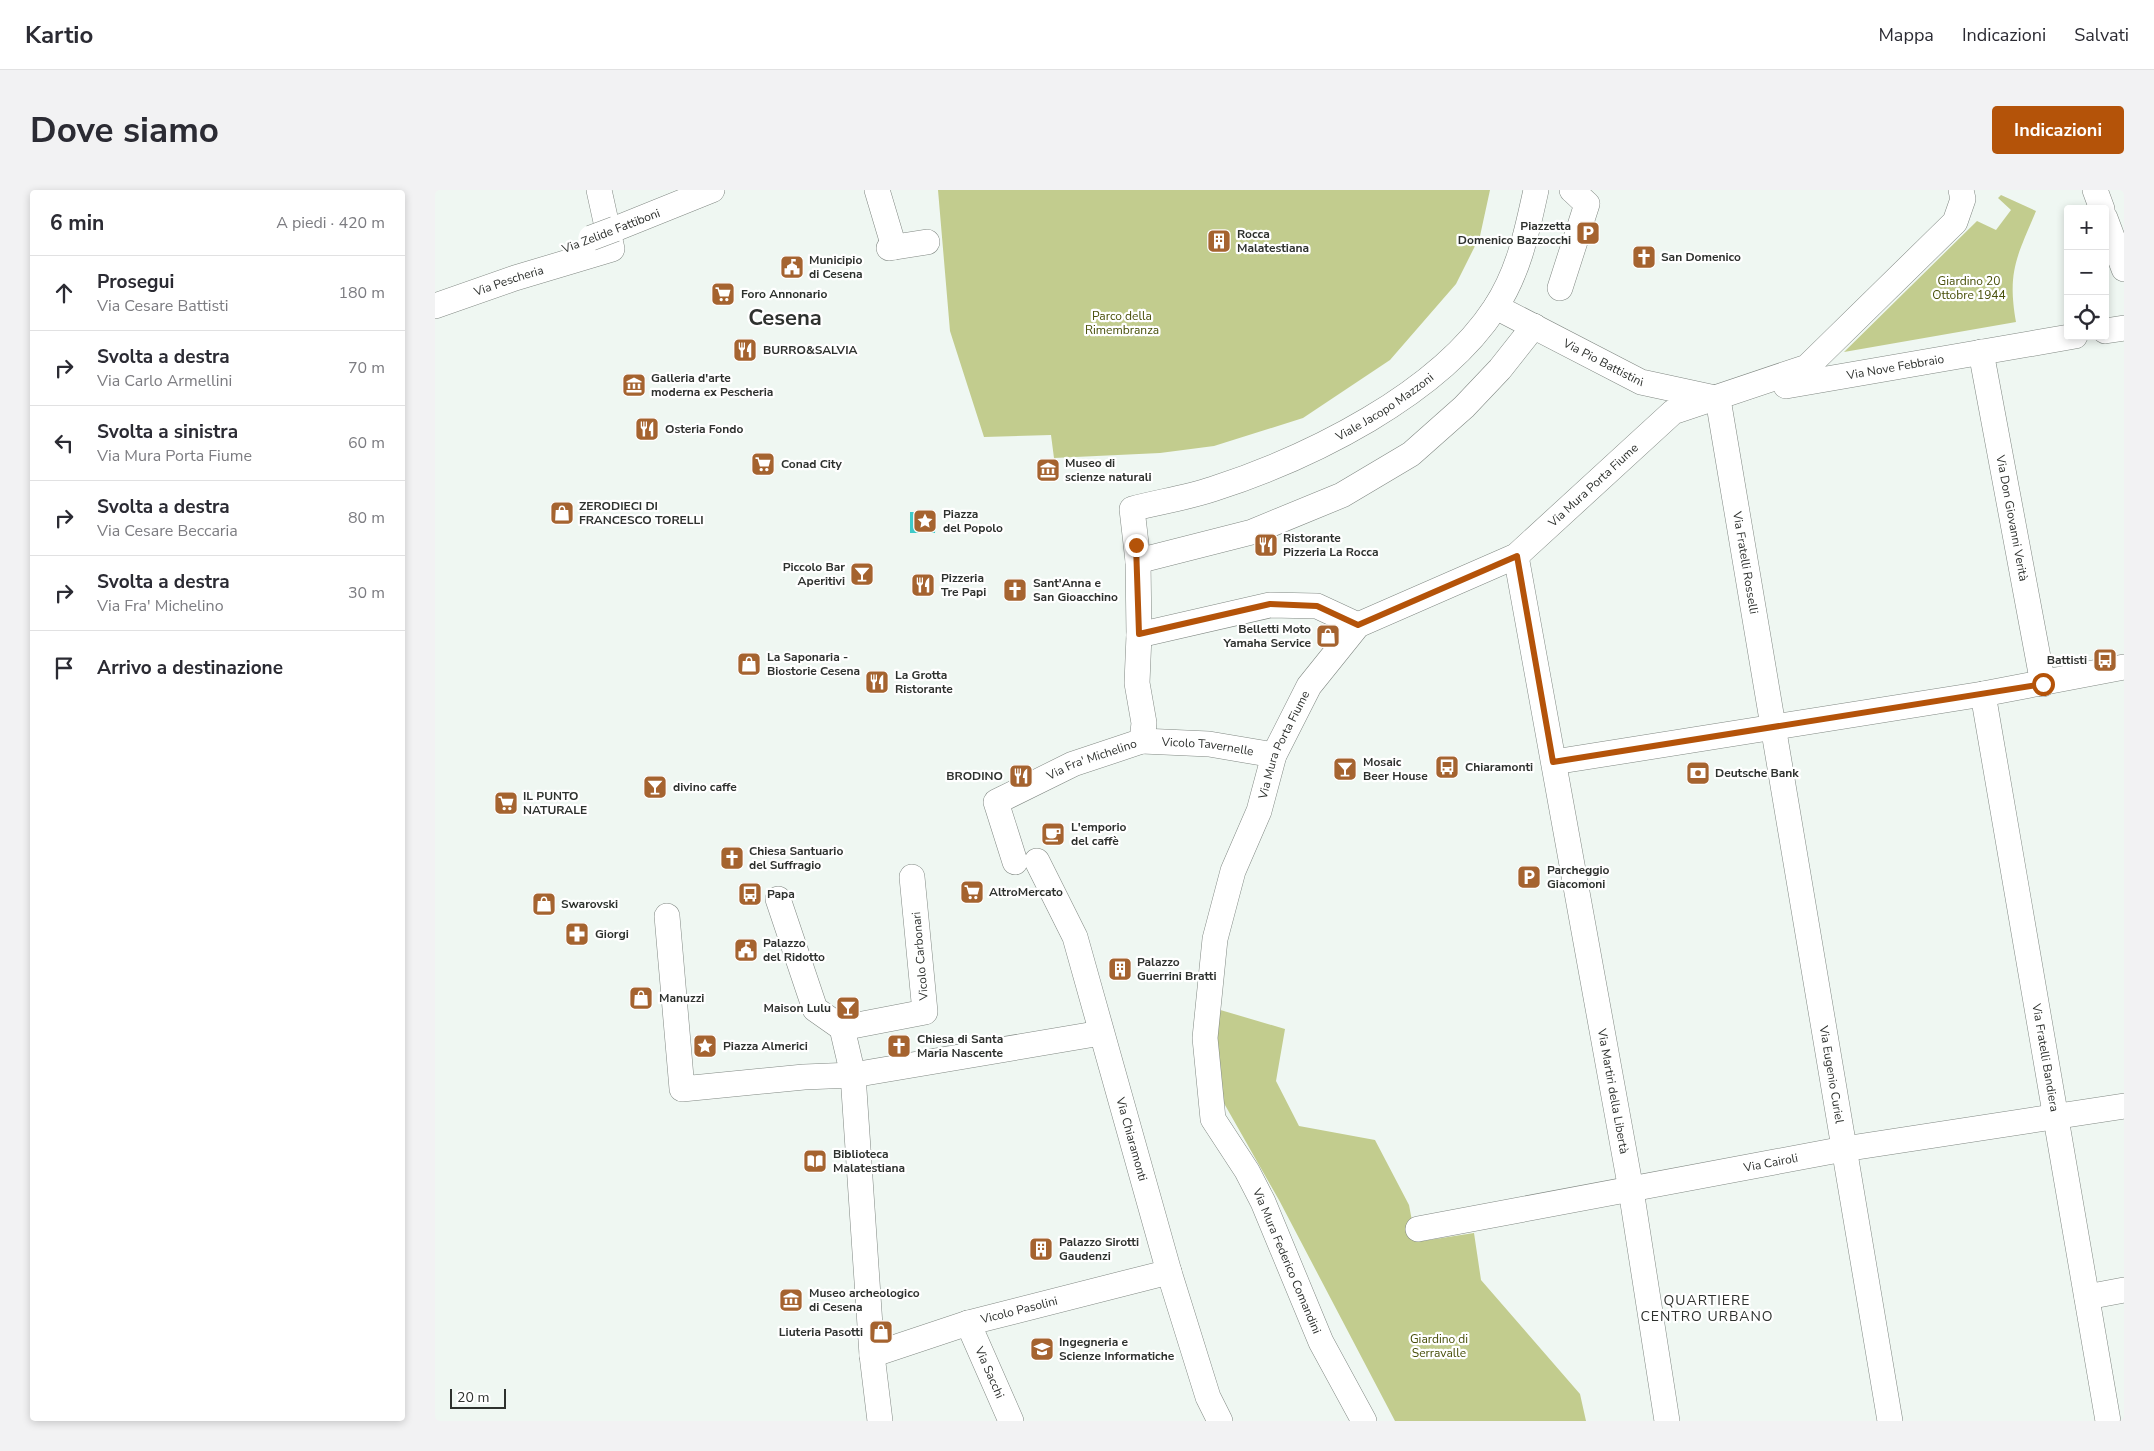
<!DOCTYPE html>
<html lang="it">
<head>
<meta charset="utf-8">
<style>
  body { margin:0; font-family:"Nunito Sans",sans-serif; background:#f2f2f3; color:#2b2b33 }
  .controls { position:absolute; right:15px; top:15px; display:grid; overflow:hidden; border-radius:5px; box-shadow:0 2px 8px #0003 }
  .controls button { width:45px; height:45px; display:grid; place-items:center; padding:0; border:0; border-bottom:1px solid #e1e1e2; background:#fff; color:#2b2b33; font:25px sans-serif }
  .scale { position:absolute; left:15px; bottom:12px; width:56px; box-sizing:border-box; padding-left:5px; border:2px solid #2e312e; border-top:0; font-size:14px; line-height:18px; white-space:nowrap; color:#2e312e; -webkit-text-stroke:4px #fff; paint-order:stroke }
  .stop { position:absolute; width:15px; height:15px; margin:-11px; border:4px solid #b45309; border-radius:50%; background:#fff }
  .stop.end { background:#b45309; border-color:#fff; box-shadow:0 1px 5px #0008 }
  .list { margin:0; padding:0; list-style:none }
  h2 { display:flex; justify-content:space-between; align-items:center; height:65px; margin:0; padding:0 20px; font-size:21px }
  h2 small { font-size:16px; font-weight:400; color:#7c7c81 }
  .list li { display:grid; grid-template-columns:32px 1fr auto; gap:15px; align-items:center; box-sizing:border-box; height:75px; padding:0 20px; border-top:1px solid #e1e1e2 }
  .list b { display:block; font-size:19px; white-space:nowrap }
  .list p { margin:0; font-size:16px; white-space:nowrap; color:#7c7c81 }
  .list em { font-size:16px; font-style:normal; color:#7c7c81 }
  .icon { flex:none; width:28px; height:28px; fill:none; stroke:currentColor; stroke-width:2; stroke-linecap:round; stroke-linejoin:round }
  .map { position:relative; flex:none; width:1689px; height:1231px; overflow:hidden; border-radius:5px }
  header { display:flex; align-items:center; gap:30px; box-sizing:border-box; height:70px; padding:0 25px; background:#fff; border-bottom:1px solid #e1e1e2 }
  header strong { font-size:24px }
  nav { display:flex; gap:28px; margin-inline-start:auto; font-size:18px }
  .intro { display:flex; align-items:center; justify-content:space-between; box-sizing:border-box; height:120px; padding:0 30px }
  h1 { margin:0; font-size:35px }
  .button { padding:12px 22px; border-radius:5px; background:#b45309; color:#fff; font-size:18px; font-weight:700 }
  main { display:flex; gap:30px; padding:0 30px }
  aside { flex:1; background:#fff; border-radius:5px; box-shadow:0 2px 8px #0003 }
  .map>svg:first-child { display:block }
  .green { fill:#c2cc8e }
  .water { fill:#3ecac9 }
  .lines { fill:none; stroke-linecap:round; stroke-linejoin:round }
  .minor-casing { stroke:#818883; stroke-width:26 }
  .minor { stroke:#fff; stroke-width:25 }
  .minor-bridge-casing { stroke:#818883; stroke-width:26; stroke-linecap:butt }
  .minor-bridge { stroke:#fff; stroke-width:25 }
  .route { stroke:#b45309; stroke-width:6 }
  .labels { text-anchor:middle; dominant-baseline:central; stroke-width:4.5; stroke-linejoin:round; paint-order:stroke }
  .poi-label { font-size:12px; font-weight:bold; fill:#2e312e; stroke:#fff; text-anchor:start }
  .street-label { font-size:12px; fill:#2e312e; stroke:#fff }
  .park-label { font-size:12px; fill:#484f09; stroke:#fff }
  .neighbourhood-label { font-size:14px; letter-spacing:1px; fill:#2e312e; stroke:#fff }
  .town-label { font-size:22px; font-weight:bold; fill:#2e312e; stroke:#fff }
</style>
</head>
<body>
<header>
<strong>Kartio</strong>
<nav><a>Mappa</a><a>Indicazioni</a><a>Salvati</a></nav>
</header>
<div class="intro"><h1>Dove siamo</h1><a class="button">Indicazioni</a></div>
<main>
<aside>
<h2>6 min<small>A piedi · 420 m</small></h2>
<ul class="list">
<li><svg class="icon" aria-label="ahead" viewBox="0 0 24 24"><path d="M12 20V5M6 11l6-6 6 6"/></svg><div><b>Prosegui</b><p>Via Cesare Battisti</p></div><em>180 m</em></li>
<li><svg class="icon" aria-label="right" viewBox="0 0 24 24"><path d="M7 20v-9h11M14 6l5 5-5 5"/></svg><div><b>Svolta a destra</b><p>Via Carlo Armellini</p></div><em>70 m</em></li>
<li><svg class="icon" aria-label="left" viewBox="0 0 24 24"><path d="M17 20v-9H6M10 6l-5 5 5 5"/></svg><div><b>Svolta a sinistra</b><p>Via Mura Porta Fiume</p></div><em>60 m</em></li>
<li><svg class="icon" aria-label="right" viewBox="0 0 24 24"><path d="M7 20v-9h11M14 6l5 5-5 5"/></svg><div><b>Svolta a destra</b><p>Via Cesare Beccaria</p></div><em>80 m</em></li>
<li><svg class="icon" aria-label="right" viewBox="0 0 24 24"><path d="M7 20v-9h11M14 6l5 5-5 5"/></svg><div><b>Svolta a destra</b><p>Via Fra' Michelino</p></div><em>30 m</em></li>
<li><svg class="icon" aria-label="arrive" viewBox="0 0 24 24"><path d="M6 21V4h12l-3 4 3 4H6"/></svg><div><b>Arrivo a destinazione</b></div></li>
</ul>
</aside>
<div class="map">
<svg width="1689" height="1231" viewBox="0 0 1689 1231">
  <rect width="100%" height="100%" fill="#eff7f2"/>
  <g class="green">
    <path d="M503,0H1055L1045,46L1021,94L955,170L868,228L779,256L725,263L619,268L616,245L549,247L515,141Z"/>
    <path d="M1566,5L1601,21C1582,67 1572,81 1581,132L1409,162L1542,31L1561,40L1576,20L1563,8Z"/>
    <path d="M782,819L850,839L841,891L864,936L940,950L974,1015L981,1052L1039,1043L1046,1090L1145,1204L1151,1231H960L844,1010L786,908L781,839Z"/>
  </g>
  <path class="water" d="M475,322H501L500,343H475Z"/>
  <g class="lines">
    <g class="minor-casing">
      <g id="minor">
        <path d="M442,0L459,57"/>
        <path d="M1660,0L1667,19"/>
        <path d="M1670,28L1689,79"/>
        <path d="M180,39L277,0"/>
        <path d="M454,58L492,52"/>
        <path d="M1125,98L1152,14L1137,0"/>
        <path id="s1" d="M0,116L80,88L177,59L164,0"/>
        <path id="s2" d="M1061,117L1206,192L1280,208"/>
        <path d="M1670,141L1689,138"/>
        <path id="s3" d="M1546,162L1608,494"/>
        <path id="s4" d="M1351,196L1640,146"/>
        <path id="s5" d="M1283,209L1455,1231"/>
        <path id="s6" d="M1081,366L1196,1000L1232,1231"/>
        <path d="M703,371L817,342L907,305L976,264L1029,217L1065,179L1099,136"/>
        <path d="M704,445L835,415L882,416L923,435"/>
        <path id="s7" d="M1548,504L1673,1231"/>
        <path id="s8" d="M707,551L774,554L839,565"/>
        <path d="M1119,572L1548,504L1689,477"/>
        <path id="s9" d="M602,671L640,747L734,1082L773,1207L785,1231"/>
        <path id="s10" d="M580,672L561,612L638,574L707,551L709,533L702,493L704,445L703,371L697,319C723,312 751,308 778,299C874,268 1003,205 1060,118C1084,82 1092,41 1101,0"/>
        <path d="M343,709L380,819L407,838L418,885L437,1165L445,1231"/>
        <path d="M232,726L247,899L369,887L418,885L666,843"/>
        <path d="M407,838L490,822L477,687"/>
        <path id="s11" d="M983,1039L1409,959L1689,916"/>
        <path d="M1652,1107L1689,1100"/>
        <path id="s12" d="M533,1133L576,1231"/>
        <path id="s13" d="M437,1165L533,1133L734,1082"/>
        <path id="s14" d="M929,1231L886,1152L828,1012L812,981L778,929L770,848L780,749L798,681L824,621L839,565L874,496L923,435L1081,366L1238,222L1372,177L1520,32L1528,9L1526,0"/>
      </g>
    </g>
    <use href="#minor" class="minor"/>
    <g class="minor-bridge-casing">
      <path id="minor-bridge" d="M156,48L180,39"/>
    </g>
    <use href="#minor-bridge" class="minor-bridge"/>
  </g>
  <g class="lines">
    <path class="route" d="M701,355L704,444L835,414L882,416L923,435L1082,366L1118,572L1608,494"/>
  </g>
  <defs>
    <g id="parking-square" transform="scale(1.25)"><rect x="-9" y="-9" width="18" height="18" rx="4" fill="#a5632f" stroke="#fff"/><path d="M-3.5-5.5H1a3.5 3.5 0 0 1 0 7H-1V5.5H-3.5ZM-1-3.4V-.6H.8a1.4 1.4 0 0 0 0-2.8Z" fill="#fff"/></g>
    <g id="building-square" transform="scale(1.25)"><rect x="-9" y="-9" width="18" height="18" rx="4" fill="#a5632f" stroke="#fff"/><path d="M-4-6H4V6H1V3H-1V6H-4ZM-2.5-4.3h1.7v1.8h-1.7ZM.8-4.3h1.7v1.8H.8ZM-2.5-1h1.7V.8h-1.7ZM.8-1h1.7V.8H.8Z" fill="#fff"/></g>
    <g id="church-square" transform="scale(1.25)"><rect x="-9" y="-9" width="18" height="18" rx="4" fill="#a5632f" stroke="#fff"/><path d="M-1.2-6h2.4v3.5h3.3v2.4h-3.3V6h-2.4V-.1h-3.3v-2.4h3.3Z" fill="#fff"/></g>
    <g id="civic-square" transform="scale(1.25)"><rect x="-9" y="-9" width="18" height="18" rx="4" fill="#a5632f" stroke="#fff"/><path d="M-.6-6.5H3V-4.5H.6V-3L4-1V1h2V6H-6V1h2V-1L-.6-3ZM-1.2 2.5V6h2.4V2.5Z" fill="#fff"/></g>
    <g id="supermarket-square" transform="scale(1.25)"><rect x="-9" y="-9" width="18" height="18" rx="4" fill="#a5632f" stroke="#fff"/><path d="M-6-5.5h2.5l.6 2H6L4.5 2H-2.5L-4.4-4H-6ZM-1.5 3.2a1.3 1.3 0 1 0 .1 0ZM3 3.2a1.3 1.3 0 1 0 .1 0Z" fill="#fff"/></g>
    <g id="restaurant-square" transform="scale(1.25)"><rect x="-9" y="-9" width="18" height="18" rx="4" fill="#a5632f" stroke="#fff"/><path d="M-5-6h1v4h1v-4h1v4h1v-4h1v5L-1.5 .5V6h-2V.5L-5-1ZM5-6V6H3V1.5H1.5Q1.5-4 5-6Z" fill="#fff"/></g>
    <g id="museum-square" transform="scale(1.25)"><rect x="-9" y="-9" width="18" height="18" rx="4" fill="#a5632f" stroke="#fff"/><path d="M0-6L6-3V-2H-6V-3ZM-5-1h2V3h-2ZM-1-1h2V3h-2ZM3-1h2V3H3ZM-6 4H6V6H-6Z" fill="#fff"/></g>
    <g id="shop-square" transform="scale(1.25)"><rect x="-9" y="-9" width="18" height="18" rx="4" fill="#a5632f" stroke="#fff"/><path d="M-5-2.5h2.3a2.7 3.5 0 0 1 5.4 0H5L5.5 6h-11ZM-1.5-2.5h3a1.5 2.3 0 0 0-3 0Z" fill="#fff"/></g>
    <g id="sight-square" transform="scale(1.25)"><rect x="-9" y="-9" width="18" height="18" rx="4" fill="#a5632f" stroke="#fff"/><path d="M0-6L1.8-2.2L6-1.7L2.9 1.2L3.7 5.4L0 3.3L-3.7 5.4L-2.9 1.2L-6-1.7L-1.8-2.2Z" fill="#fff"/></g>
    <g id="bar-square" transform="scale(1.25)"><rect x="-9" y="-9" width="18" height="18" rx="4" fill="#a5632f" stroke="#fff"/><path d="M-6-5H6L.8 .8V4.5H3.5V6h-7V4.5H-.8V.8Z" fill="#fff"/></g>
    <g id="bus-square" transform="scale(1.25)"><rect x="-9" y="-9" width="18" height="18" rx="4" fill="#a5632f" stroke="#fff"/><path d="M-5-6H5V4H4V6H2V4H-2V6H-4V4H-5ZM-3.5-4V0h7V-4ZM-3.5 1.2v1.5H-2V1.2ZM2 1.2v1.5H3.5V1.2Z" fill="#fff"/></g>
    <g id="bank-square" transform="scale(1.25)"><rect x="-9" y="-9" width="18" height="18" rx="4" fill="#a5632f" stroke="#fff"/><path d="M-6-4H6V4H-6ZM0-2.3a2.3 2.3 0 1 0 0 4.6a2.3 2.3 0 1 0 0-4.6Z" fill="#fff"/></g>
    <g id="cafe-square" transform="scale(1.25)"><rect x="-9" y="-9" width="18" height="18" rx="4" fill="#a5632f" stroke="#fff"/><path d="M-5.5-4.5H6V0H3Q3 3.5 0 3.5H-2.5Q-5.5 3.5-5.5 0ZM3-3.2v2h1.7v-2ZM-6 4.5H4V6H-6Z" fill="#fff"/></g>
    <g id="pharmacy-square" transform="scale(1.25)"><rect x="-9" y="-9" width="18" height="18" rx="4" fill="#a5632f" stroke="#fff"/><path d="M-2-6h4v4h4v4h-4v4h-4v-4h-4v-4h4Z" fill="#fff"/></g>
    <g id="library-square" transform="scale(1.25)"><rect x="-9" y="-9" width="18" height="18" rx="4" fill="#a5632f" stroke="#fff"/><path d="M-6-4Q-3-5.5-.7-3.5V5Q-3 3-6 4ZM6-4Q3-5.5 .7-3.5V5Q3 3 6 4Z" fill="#fff"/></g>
    <g id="university-square" transform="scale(1.25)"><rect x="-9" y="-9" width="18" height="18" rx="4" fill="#a5632f" stroke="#fff"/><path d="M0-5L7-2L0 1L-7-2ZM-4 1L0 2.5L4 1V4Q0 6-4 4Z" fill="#fff"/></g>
  </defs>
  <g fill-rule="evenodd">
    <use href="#parking-square" x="1153" y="43"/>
    <use href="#building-square" x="784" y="51"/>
    <use href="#church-square" x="1209" y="67"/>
    <use href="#civic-square" x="357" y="77"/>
    <use href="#supermarket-square" x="288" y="104"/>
    <use href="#restaurant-square" x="310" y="160"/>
    <use href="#museum-square" x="199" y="195"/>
    <use href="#restaurant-square" x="212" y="239"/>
    <use href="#supermarket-square" x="328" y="274"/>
    <use href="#museum-square" x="613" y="280"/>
    <use href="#shop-square" x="127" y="323"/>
    <use href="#sight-square" x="490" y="331"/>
    <use href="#restaurant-square" x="831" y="355"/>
    <use href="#bar-square" x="427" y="384"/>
    <use href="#restaurant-square" x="488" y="395"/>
    <use href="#church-square" x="580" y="400"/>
    <use href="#shop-square" x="893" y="446"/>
    <use href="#bus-square" x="1670" y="470"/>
    <use href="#shop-square" x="314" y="474"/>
    <use href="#restaurant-square" x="442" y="492"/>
    <use href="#bus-square" x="1012" y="577"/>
    <use href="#bar-square" x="910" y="579"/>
    <use href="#bank-square" x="1263" y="583"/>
    <use href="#restaurant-square" x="586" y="586"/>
    <use href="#bar-square" x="220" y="597"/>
    <use href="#supermarket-square" x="71" y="613"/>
    <use href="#cafe-square" x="618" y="644"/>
    <use href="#church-square" x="297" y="668"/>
    <use href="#parking-square" x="1094" y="687"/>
    <use href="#supermarket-square" x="537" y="702"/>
    <use href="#bus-square" x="315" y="704"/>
    <use href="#shop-square" x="109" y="714"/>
    <use href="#pharmacy-square" x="142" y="744"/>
    <use href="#civic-square" x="311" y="760"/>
    <use href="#building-square" x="685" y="779"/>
    <use href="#shop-square" x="206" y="808"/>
    <use href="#bar-square" x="413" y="818"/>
    <use href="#sight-square" x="270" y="856"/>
    <use href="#church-square" x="464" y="856"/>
    <use href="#library-square" x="380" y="971"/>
    <use href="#building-square" x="606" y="1059"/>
    <use href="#museum-square" x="356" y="1110"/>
    <use href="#shop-square" x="446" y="1142"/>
    <use href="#university-square" x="607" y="1159"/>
  </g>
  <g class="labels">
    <g class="poi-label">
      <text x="1136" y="36" text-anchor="end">Piazzetta<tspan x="1136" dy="14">Domenico Bazzocchi</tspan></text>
      <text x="802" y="44">Rocca<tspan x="802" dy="14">Malatestiana</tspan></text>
      <text x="1226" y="67">San Domenico</text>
      <text x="374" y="70">Municipio<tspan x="374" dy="14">di Cesena</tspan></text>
      <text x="306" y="104">Foro Annonario</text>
      <text x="328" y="160">BURRO&amp;SALVIA</text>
      <text x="216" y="188">Galleria d'arte<tspan x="216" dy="14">moderna ex Pescheria</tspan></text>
      <text x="230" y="239">Osteria Fondo</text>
      <text x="630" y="273">Museo di<tspan x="630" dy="14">scienze naturali</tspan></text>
      <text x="346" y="274">Conad City</text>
      <text x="144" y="316">ZERODIECI DI<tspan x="144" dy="14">FRANCESCO TORELLI</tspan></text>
      <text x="508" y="324">Piazza<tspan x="508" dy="14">del Popolo</tspan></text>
      <text x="848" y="348">Ristorante<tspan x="848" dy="14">Pizzeria La Rocca</tspan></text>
      <text x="410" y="377" text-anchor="end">Piccolo Bar<tspan x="410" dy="14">Aperitivi</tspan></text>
      <text x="506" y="388">Pizzeria<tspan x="506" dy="14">Tre Papi</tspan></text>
      <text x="598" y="393">Sant'Anna e<tspan x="598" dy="14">San Gioacchino</tspan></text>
      <text x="876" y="439" text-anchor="end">Belletti Moto<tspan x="876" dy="14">Yamaha Service</tspan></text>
      <text x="332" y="467">La Saponaria -<tspan x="332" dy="14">Biostorie Cesena</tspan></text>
      <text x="1652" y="470" text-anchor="end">Battisti</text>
      <text x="460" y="485">La Grotta<tspan x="460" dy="14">Ristorante</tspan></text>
      <text x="928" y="572">Mosaic<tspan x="928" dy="14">Beer House</tspan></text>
      <text x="1030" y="577">Chiaramonti</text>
      <text x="1280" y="583">Deutsche Bank</text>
      <text x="568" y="586" text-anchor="end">BRODINO</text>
      <text x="238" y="597">divino caffe</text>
      <text x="88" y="606">IL PUNTO<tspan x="88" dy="14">NATURALE</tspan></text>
      <text x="636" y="637">L'emporio<tspan x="636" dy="14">del caffè</tspan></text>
      <text x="314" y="661">Chiesa Santuario<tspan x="314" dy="14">del Suffragio</tspan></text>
      <text x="1112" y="680">Parcheggio<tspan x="1112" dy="14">Giacomoni</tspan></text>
      <text x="554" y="702">AltroMercato</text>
      <text x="332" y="704">Papa</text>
      <text x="126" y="714">Swarovski</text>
      <text x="160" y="744">Giorgi</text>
      <text x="328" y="753">Palazzo<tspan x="328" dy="14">del Ridotto</tspan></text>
      <text x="702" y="772">Palazzo<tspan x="702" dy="14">Guerrini Bratti</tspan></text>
      <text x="224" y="808">Manuzzi</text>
      <text x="396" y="818" text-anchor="end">Maison Lulu</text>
      <text x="482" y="849">Chiesa di Santa<tspan x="482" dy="14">Maria Nascente</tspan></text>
      <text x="288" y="856">Piazza Almerici</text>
      <text x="398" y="964">Biblioteca<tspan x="398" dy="14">Malatestiana</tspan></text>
      <text x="624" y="1052">Palazzo Sirotti<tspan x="624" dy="14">Gaudenzi</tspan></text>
      <text x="374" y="1103">Museo archeologico<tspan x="374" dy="14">di Cesena</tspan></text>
      <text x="428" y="1142" text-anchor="end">Liuteria Pasotti</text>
      <text x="624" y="1152">Ingegneria e<tspan x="624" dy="14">Scienze Informatiche</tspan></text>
    </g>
    <g class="street-label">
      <text transform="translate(176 41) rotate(-21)">Via Zelide Fattiboni</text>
      <text stroke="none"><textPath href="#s1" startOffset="78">Via Pescheria</textPath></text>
      <text stroke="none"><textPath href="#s2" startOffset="121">Via Pio Battistini</textPath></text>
      <text stroke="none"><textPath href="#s4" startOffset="111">Via Nove Febbraio</textPath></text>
      <text stroke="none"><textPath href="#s10" startOffset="729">Viale Jacopo Mazzoni</textPath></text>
      <text stroke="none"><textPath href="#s14" startOffset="1146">Via Mura Porta Fiume</textPath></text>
      <text stroke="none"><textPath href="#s3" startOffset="169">Via Don Giovanni Verità</textPath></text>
      <text stroke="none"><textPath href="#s5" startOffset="166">Via Fratelli Rosselli</textPath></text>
      <text stroke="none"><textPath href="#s14" startOffset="726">Via Mura Porta Fiume</textPath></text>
      <text stroke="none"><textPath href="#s8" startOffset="66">Vicolo Tavernelle</textPath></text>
      <text stroke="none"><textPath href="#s10" startOffset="168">Via Fra' Michelino</textPath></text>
      <text transform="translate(485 766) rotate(-95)">Vicolo Carbonari</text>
      <text stroke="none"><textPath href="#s7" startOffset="369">Via Fratelli Bandiera</textPath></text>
      <text stroke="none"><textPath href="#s5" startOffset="685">Via Eugenio Curiel</textPath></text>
      <text stroke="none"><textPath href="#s6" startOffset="544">Via Martiri della Libertà</textPath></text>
      <text stroke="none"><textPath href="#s9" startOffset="295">Via Chiaramonti</textPath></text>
      <text stroke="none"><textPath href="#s11" startOffset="359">Via Cairoli</textPath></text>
      <text transform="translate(852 1071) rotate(67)">Via Mura Federico Comandini</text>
      <text stroke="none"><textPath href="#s13" startOffset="154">Vicolo Pasolini</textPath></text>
      <text stroke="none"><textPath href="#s12" startOffset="54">Via Sacchi</textPath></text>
    </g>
    <g class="park-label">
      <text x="1534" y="91">Giardino 20<tspan x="1534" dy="14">Ottobre 1944</tspan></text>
      <text x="687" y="126">Parco della<tspan x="687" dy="14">Rimembranza</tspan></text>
      <text x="1004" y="1149">Giardino di<tspan x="1004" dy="14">Serravalle</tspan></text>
    </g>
    <g class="neighbourhood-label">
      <text x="1272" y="1110">QUARTIERE<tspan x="1272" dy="16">CENTRO URBANO</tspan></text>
    </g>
    <g class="town-label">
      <text x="350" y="128">Cesena</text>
    </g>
  </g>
</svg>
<div class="controls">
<button>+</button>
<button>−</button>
<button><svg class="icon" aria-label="locate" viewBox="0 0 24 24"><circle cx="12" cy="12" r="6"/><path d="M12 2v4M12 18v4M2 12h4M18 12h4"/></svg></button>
</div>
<div class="scale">20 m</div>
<div class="stop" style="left:1608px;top:494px"></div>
<div class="stop end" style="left:701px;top:355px"></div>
</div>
</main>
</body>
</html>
